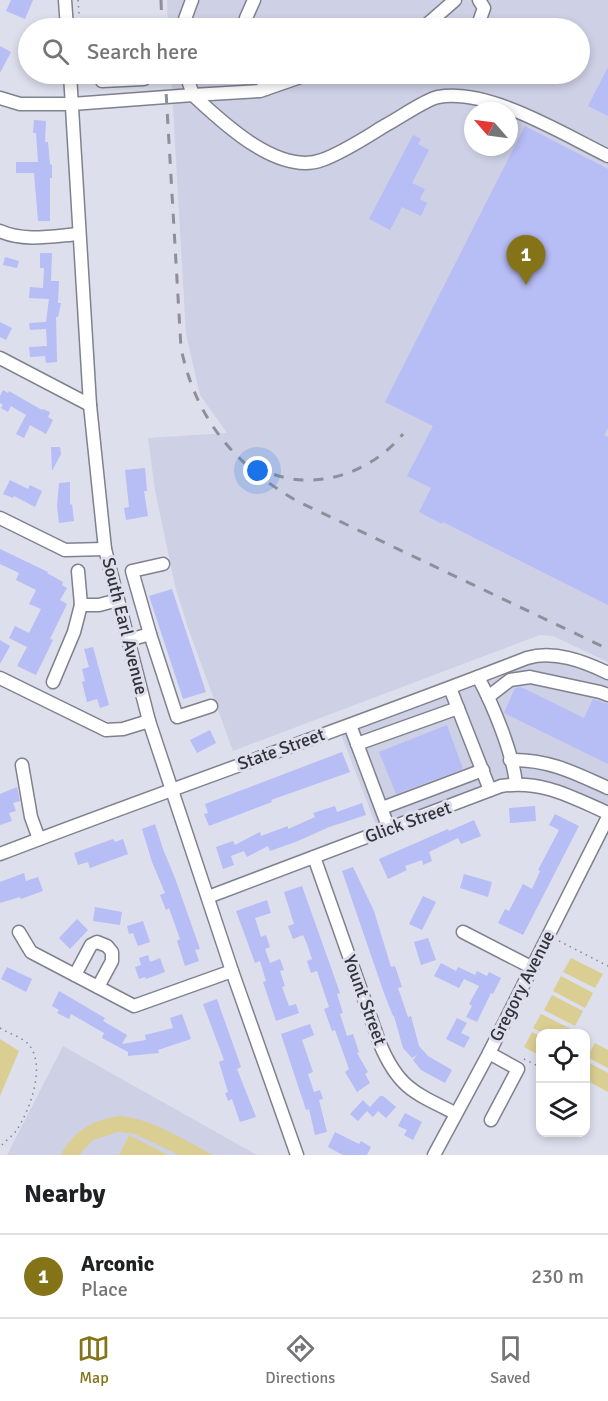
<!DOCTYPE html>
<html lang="en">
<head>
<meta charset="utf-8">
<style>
  body { margin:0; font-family:Signika,sans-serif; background:#f6f6f6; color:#202124 }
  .controls { position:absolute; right:18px; bottom:18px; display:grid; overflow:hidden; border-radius:12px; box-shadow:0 3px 9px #0003 }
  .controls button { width:54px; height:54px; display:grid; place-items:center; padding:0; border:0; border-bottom:2px solid #e0e0e0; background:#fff; color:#202124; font:30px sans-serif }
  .compass { position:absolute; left:464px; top:102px; width:54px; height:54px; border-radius:50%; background:#fff; box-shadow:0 3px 9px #0003; rotate:298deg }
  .you { position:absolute; left:258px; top:471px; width:21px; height:21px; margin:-15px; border:4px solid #fff; border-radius:50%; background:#1a73e8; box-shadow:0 0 0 9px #1a73e833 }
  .badge { display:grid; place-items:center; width:39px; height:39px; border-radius:50%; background:#857417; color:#fff; font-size:20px; font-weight:700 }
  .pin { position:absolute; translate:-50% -50px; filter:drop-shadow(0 2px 3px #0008) }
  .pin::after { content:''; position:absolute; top:32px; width:21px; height:18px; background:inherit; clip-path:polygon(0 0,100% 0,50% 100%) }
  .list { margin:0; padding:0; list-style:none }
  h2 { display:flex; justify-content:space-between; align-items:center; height:78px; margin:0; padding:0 24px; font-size:26px }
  h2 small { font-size:20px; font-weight:400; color:#757577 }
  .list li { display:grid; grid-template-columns:39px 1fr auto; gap:18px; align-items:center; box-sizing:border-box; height:84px; padding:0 24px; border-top:2px solid #e0e0e0 }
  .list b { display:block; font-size:22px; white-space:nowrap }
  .list p { margin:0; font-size:20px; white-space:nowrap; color:#757577 }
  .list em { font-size:20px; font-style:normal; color:#757577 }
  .icon { flex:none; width:33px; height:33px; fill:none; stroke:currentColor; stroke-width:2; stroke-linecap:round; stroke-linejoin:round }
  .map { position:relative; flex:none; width:608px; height:1155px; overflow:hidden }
  .search { position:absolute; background:#fff; box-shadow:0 3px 9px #0003; left:18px; right:18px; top:18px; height:66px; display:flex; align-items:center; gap:15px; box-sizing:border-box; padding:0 21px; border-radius:33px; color:#757577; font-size:22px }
  .sheet { height:162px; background:#fff }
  nav { display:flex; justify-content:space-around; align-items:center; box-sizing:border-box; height:84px; border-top:2px solid #e0e0e0; background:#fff; font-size:16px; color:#757577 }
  nav a { display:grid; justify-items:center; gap:3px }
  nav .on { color:#857417 }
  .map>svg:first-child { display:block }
  .built { fill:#ced0e5; fill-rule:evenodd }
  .green { fill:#dace92 }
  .building { fill:#b7bdf5 }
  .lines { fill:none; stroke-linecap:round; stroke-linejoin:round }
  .minor-casing { stroke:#7f818e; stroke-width:15 }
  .path { stroke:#84858f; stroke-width:1.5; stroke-dasharray:1.5 4.5; stroke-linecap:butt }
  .minor { stroke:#fff; stroke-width:12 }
  .rail { stroke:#8e8f9a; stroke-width:3; stroke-dasharray:10 10; stroke-linecap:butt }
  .labels { text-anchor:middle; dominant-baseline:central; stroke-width:6; stroke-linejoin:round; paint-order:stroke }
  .street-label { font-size:18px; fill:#323339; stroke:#dddfed }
</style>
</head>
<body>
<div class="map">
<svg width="608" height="1155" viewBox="0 0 608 1155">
  <rect width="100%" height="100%" fill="#dddfed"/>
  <g class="built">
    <path d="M167,0H608V662L553,636L540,635L233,751L188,628L175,586L155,490L148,438L227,433L200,395L186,334L171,74H580V28H168ZM473,111H509V147H473Z"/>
    <path d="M539,654L608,673V813L516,784L379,833L339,729Z"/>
    <path d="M63,1046L257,1155H7Z"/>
  </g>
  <g class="green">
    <path d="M571,958L603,974L595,988L563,972Z"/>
    <path d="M561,976L593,993L585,1008L553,991Z"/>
    <path d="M552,995L583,1011L575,1026L544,1010Z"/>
    <path d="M541,1014L573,1030L571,1033H543L533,1028Z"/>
    <path d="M532,1032L540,1036V1056L524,1047Z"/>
    <path d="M0,1039L19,1051L0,1096Z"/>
    <path d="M595,1043L608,1050V1068L587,1057Z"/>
    <path d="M586,1061L608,1073V1092L586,1080Z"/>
    <path d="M120,1116C153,1119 184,1140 213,1155H179L135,1134L118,1132L93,1140L79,1155H61C73,1131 94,1119 120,1116Z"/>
    <path d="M129,1135L168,1155H119Z"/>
  </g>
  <g class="building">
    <path d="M11,0H33L25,19L6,11Z"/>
    <path d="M0,46L11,52L0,73Z"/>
    <path d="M608,67V116L588,106Z"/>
    <path d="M34,120L46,121L45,142H48L50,164L52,165V178H50V221H38L34,173H16V162H38L36,133H33Z"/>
    <path d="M525,126L608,169V428L604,435L608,437V605L443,522L442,524L419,512L431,488L407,476L433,426L385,402Z"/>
    <path d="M413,135L421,139L418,144L429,150L412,183L425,189L420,199L427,203L421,216L402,207L390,230L369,219Z"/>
    <path d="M40,253H52L51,281H59L58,303H61L58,317H56L57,362L46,363L45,356L30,357L29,347L47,346L46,329L30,330L29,323L46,322L49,299L29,298L30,287L43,288L44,268H40Z"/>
    <path d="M5,257L19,261L17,268L3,265Z"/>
    <path d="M0,322L12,328L6,340L0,337Z"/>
    <path d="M3,390L8,393L9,391L42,410L43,409L50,412L48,417L53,420L46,434L30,425L24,438L16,434L26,415L11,406L8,412L1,408L3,405L0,403V396Z"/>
    <path d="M51,447H60L61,454L52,471Z"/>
    <path d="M145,468L147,491H144L148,516L126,520L124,508L129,507L125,470Z"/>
    <path d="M10,480L28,489L30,485L42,491L35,507L14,496L13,498L3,494Z"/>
    <path d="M70,482V505L72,504L74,521L59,523L57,506L59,483Z"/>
    <path d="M0,549L48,572L47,573L63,582L62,585L67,588L60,600L67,604L50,639L53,640L36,675L17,666L27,647L9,638L15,626L29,633L41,609L29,604L36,590L16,580L19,573L0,564Z"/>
    <path d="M172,589L206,692L183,699L149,596Z"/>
    <path d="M0,640L10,646L0,664Z"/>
    <path d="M93,647L109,705L100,708L97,699L87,702L82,682L85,681L82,669L89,667L84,649Z"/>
    <path d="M521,687L584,718L593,699L608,704V764L504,713L515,688Z"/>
    <path d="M447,725L463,769L396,794L379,752Z"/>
    <path d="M210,730L216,743L197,753L190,740Z"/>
    <path d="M342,752L350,772L271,800L272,802L209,826L204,814L208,813L205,804Z"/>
    <path d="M17,787L20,801L13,803L16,811L9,813L12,821L0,825V794Z"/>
    <path d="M362,803L366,815L329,827L298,841L270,851L268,846L247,857L244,851L231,856L234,865L223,869L216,847L233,841L235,845L260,832L261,836L288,826V829L315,817L313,813L335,806L337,812Z"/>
    <path d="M535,806L536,821L510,823L509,808Z"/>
    <path d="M555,814L579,826L523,935L498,923L505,909L509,911L523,884L532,889L540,871L538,870L559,830L549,825Z"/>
    <path d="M474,820L481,836L461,844L458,838L429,852L432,861L423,865L422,860L405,866L407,870L388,879L379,859L448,829L449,831Z"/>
    <path d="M155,824L163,849L175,878L200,949L195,950L199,961L185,966L177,941L180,939L169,908L166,910L160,895L165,893L152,862L142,829Z"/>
    <path d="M113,839L115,842L123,839L128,854L90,868L88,862L78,865L74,853Z"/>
    <path d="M353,867L374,911L391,967L395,966L402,987L398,988L408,1017L411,1016L419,1046L428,1056L452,1070L445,1083L421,1070L413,1060L417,1055L412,1058L403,1048L394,1016H393L384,993L342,871Z"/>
    <path d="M24,873L26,881L38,877L43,891L21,899L20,897L0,903V882Z"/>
    <path d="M464,874L492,882L488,897L460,888Z"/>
    <path d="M302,886L340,993L337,994L343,1013L340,1014L347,1036L353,1034L359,1052L357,1053L368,1072L365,1074L370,1083L357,1092L345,1072L349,1069L335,1030L332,1031L324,1009L329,1007L317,971L311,973L307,961L312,959L307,944L303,935L293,939L288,926L294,924L284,892Z"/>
    <path d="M423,896L436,902L422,930L409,924Z"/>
    <path d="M267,900L271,913L255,918L261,937L266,935L270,947L265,949L270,963L280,959L284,970L280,971L285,986L282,987L289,1006L296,1004L299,1013L276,1021L263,982L266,981L260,961L255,963L236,911Z"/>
    <path d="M95,907L122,912L120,925L93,921Z"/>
    <path d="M77,919L88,930L70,949L59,938Z"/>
    <path d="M143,921L150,942L138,946L133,933L129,934L127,926Z"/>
    <path d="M428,938L436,960L421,965L414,942Z"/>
    <path d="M148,955L150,962L160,958L165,972L146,979L145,977L139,979L135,967L141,965L139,958Z"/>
    <path d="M441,963L456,971L458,967L475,975L477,971L487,976L489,972L501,978L493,994L491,993L477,1022L466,1017L472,1006L469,1004L479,986L464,979L459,988L434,976Z"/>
    <path d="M7,967L32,979L26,992L1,979Z"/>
    <path d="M59,991L105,1018L103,1021L127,1035L122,1044L146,1040L145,1035L173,1028L170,1018L182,1014L191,1039L158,1050L159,1053L128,1056V1052L102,1038L104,1033L71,1014L69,1019L57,1013L59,1010L52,1006Z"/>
    <path d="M217,999L241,1067L237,1069L256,1117L240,1122L232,1099L228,1101L225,1093L228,1092L219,1062L224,1060L203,1004Z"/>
    <path d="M457,1018L467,1023L461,1033L470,1037L464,1048L446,1039Z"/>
    <path d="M310,1024L314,1035L302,1040L313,1072L308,1074L314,1092L320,1090L323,1099L319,1100L327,1132L315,1135L309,1109L306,1110L281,1034Z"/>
    <path d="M380,1096H383L396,1107L386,1118L378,1111L373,1117L367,1111L358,1121L350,1114L363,1100L370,1107Z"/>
    <path d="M405,1113L422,1122L413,1140L404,1135L407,1130L398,1126Z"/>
    <path d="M335,1132L359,1144L361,1141L371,1147L367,1155H343L328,1147Z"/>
  </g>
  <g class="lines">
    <g class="minor-casing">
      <g id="minor">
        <path d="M65,0L67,28"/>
        <path d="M479,0L484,8L479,22L486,28"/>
        <path d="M185,28V19L192,0"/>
        <path d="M247,28L246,18L254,0"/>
        <path d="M423,28L455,0"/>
        <path d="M70,74L90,405L105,549L149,721L232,971L297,1155"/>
        <path d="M259,74L266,89"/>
        <path d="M102,81L144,79"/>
        <path d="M193,95C222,122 278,176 322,160C344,152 366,137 386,125C398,119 426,99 438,97C489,88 563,134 608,156"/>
        <path d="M193,95L260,91L309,74"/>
        <path d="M0,98L20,104H72L193,95L186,74"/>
        <path d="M0,231C24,242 53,236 79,234"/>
        <path d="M0,358L90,405"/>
        <path d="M0,518L65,550L105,549"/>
        <path d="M78,571L81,605H99L118,600"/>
        <path d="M150,634L177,717L211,706"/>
        <path d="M129,640L150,634L132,571L163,564"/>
        <path d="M478,677C493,705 513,753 516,784"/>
        <path d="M0,678L106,730L123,729L149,721"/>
        <path d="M53,682L74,632L81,605"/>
        <path d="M450,688L490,790"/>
        <path d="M488,697L510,680L530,677L600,692L608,695"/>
        <path d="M350,725L389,829"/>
        <path d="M357,744L458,708"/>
        <path d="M510,760C548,759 575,773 608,788"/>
        <path d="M22,765L31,817L39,839"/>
        <path d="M382,808L483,770"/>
        <path d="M0,854C175,787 352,726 527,658C554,650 583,661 608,673"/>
        <path d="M314,857L380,1044C398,1087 414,1093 455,1113"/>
        <path d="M208,897L501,786C543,780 571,797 608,813"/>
        <path d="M19,932L31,952L134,1006L232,971"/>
        <path d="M463,932L531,967"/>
        <path d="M75,975L91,945L97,942L107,946L112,952V961L98,987"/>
        <path d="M489,1053L518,1069L491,1120"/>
        <path d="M434,1155L489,1053L608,817"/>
      </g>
    </g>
    <g class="path">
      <path d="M78,0L80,28"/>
      <path d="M559,941L608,966"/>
      <path d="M0,1028C8,1033 18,1036 25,1041C49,1060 30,1111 16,1131C11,1138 4,1141 0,1148"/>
      <path d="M524,1059L540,1067"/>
    </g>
    <use href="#minor" class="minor"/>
    <g class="rail">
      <path d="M161,0L162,28"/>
      <path d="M165,74L181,348C196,420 235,465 297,501L608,649"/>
      <path d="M256,466C304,495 368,477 403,434"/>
    </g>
  </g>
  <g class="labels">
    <g class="street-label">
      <text transform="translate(125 626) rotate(76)">South Earl Avenue</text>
      <text transform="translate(281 749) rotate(-20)">State Street</text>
      <text transform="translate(408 822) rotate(-20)">Glick Street</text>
      <text transform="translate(522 986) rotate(-63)">Gregory Avenue</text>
      <text transform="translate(365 1000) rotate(70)">Yount Street</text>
    </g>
  </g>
</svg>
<div class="controls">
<button><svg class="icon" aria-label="locate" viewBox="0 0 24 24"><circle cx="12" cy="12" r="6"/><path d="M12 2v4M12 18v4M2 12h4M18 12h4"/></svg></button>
<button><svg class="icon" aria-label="layers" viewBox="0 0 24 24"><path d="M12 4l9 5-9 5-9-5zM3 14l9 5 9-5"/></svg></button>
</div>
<svg class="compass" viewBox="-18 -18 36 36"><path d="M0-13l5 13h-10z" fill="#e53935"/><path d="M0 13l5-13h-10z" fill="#757577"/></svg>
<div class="you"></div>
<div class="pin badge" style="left:526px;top:285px">1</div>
<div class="search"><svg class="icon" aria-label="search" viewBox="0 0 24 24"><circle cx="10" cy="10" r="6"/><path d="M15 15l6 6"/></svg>Search here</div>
</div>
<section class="sheet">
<h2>Nearby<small></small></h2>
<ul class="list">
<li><span class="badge">1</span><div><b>Arconic</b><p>Place</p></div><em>230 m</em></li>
</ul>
</section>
<nav>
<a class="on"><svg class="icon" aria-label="map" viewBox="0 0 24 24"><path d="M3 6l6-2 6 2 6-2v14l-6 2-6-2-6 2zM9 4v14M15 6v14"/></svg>Map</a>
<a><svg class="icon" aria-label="directions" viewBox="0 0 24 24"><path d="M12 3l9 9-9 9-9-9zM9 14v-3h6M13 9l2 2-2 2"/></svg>Directions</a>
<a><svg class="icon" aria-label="saved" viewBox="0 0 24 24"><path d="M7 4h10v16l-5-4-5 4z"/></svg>Saved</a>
</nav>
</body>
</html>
